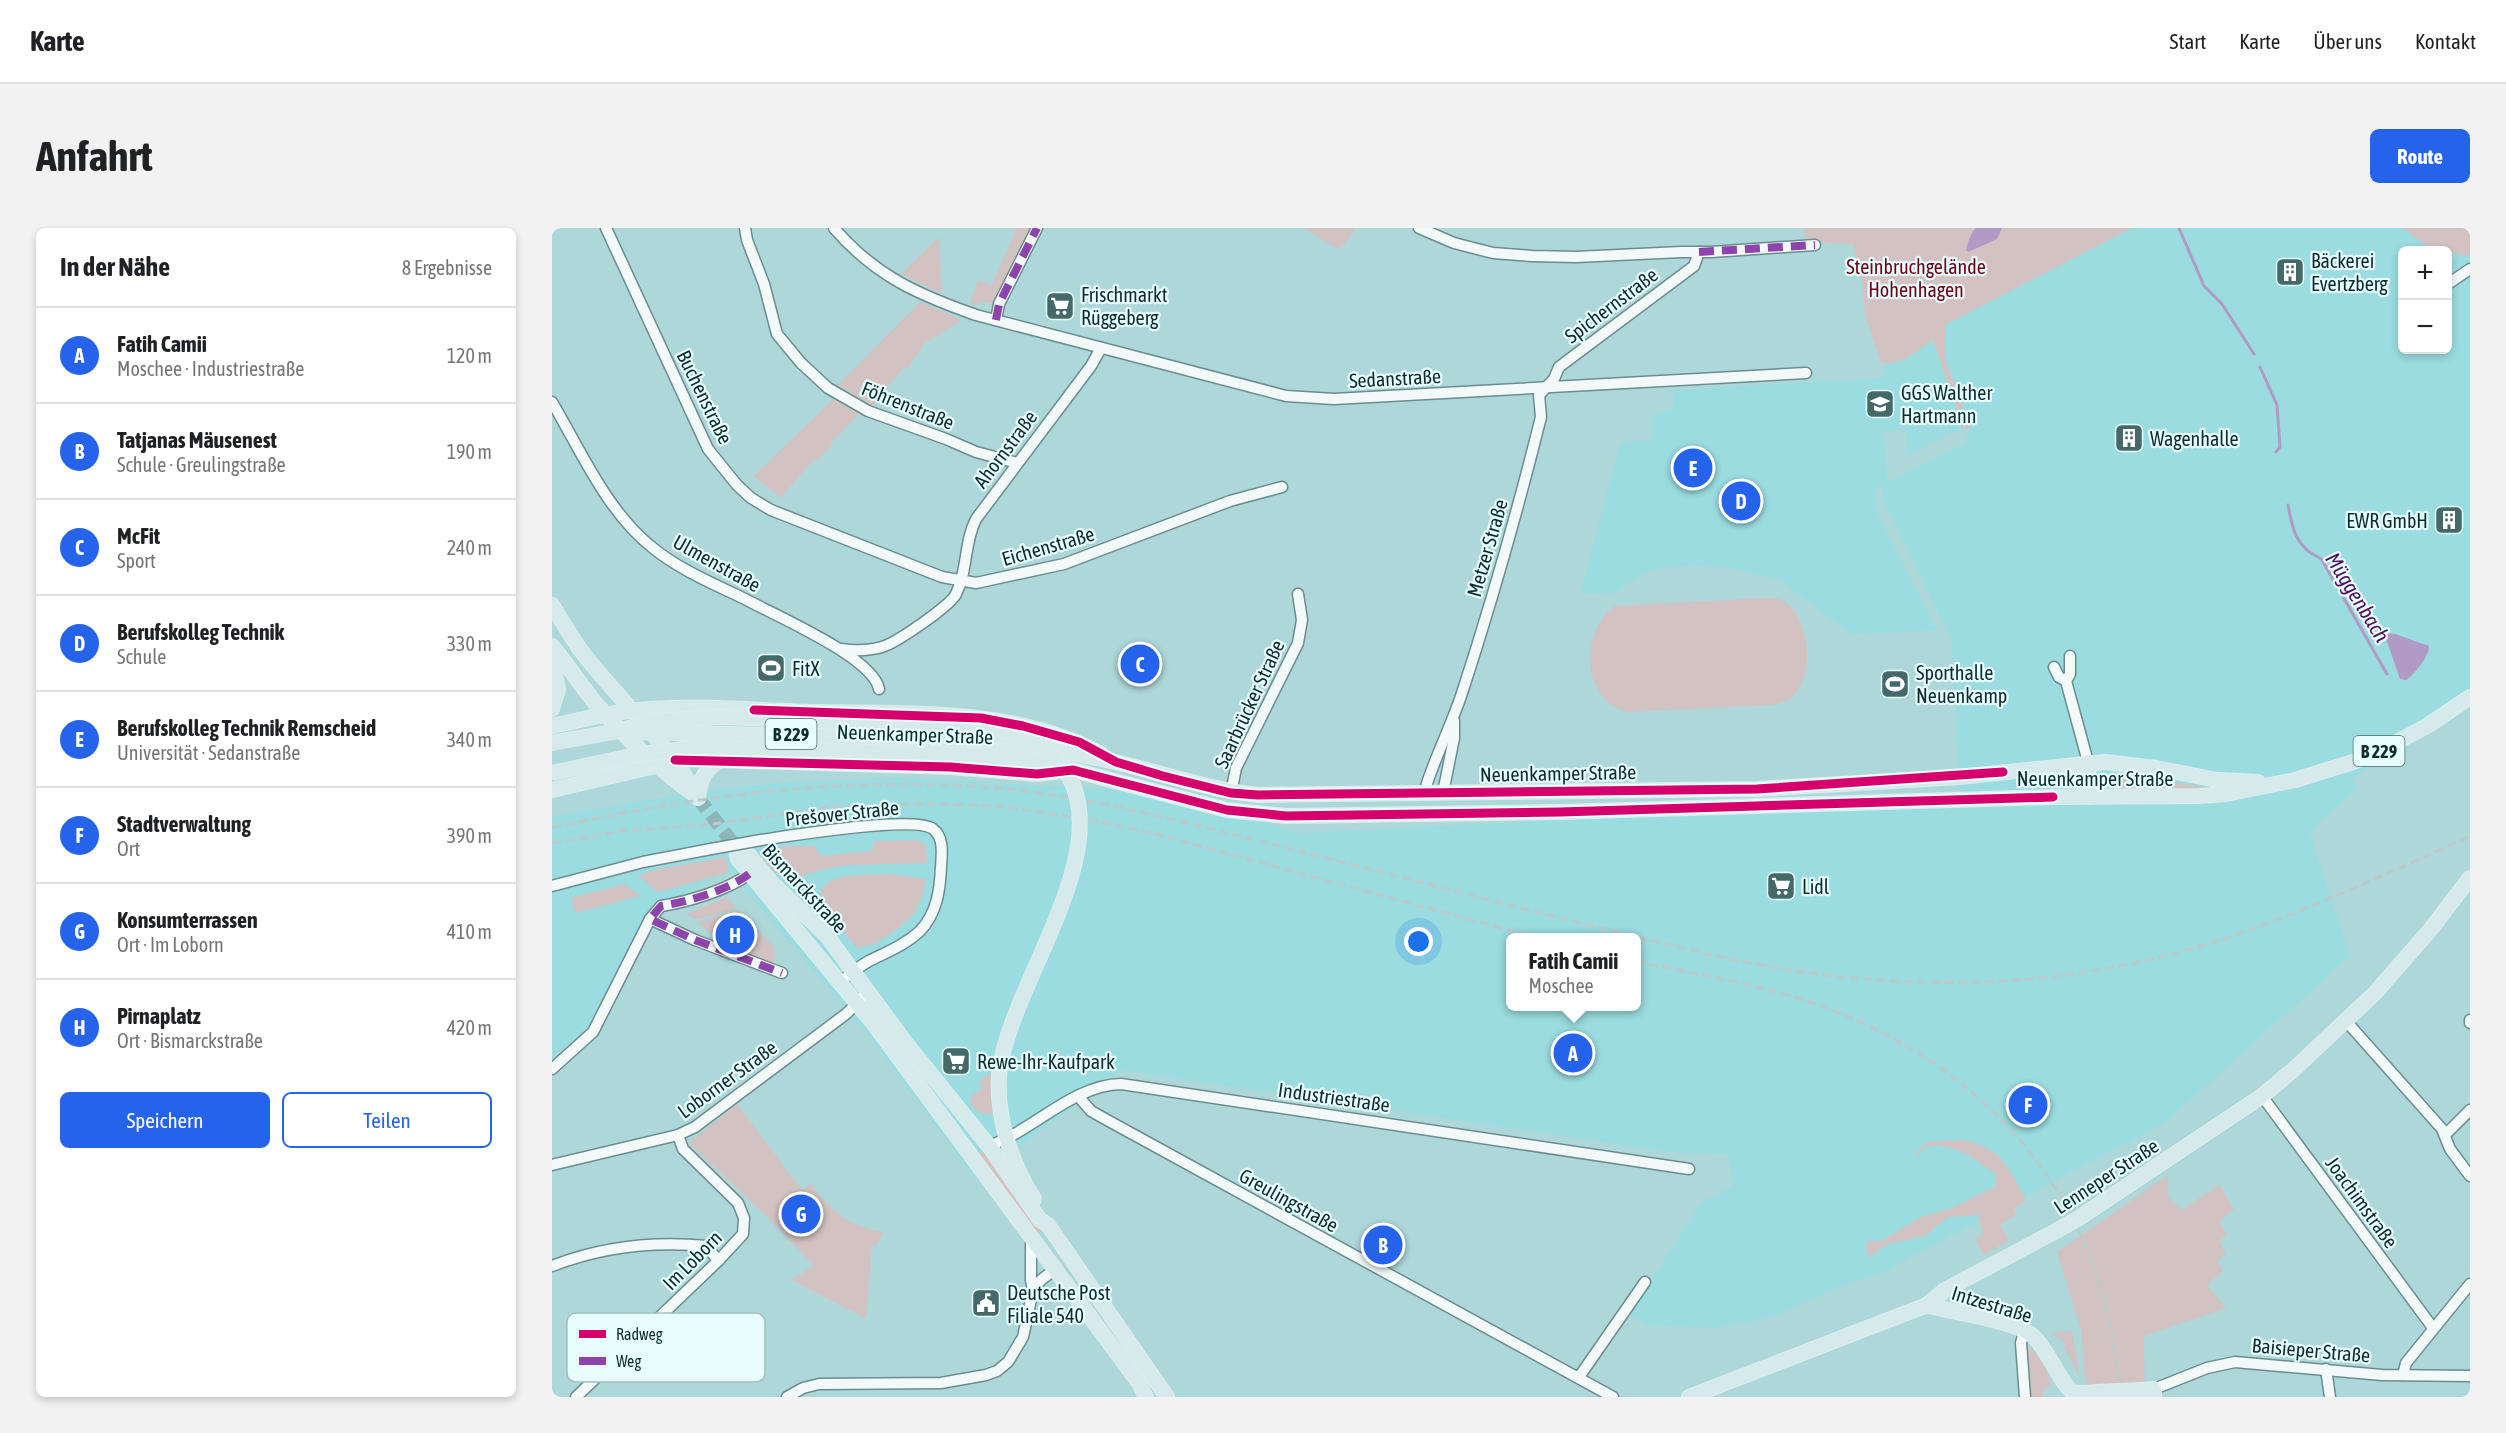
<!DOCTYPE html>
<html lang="de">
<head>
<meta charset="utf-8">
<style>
  body { margin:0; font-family:"Asap Condensed",sans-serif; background:#f2f2f2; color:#202124 }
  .controls { position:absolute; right:18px; top:18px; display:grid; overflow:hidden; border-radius:9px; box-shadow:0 3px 9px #0003 }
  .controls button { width:54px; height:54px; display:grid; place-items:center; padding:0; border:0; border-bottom:2px solid #e0e0e0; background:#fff; color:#202124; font:30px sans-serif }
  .you { position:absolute; left:867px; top:714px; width:21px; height:21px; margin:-15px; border:4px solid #fff; border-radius:50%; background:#1a73e8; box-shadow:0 0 0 9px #1a73e833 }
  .badge { display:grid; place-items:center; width:39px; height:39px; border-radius:50%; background:#2563eb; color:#fff; font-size:20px; font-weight:700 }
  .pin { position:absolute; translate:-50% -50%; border:3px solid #fff; box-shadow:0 2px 6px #0006 }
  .popup { position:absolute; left:954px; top:705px; width:135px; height:78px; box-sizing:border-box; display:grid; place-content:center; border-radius:9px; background:#fff; filter:drop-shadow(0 2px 4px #0005); font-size:20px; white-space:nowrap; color:#757577 }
  .popup b { font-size:22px; color:#202124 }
  .popup::after { content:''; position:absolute; left:50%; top:100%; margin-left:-12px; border:12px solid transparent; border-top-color:#fff }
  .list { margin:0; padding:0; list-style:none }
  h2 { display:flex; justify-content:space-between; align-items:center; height:78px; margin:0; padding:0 24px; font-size:26px }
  h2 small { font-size:20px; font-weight:400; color:#757577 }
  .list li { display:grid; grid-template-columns:39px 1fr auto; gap:18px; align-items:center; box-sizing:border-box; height:96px; padding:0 24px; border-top:2px solid #e0e0e0 }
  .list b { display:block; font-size:22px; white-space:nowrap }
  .list p { margin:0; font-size:20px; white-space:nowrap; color:#757577 }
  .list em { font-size:20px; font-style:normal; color:#757577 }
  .actions { display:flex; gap:12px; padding:18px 24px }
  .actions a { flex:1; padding:14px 0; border:2px solid #2563eb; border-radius:9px; text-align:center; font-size:21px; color:#2563eb }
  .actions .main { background:#2563eb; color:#fff }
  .map { position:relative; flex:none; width:1918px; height:1169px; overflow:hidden; border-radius:9px }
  header { display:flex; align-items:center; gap:36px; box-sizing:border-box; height:84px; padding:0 30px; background:#fff; border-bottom:2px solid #e0e0e0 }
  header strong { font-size:28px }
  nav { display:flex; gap:33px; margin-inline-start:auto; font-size:21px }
  .intro { display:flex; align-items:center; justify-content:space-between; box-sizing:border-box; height:144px; padding:0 36px }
  h1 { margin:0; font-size:42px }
  .button { padding:15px 27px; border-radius:9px; background:#2563eb; color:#fff; font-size:21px; font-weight:700 }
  main { display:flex; gap:36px; padding:0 36px }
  aside { flex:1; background:#fff; border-radius:9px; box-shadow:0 3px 9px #0003 }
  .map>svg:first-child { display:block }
  .built { fill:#9adce0; fill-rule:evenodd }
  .green { fill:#d2c2c2 }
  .water { fill:#b29ac6 }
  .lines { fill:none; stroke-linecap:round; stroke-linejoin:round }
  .stream { stroke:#b29ac6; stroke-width:3 }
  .major-tunnel { stroke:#8eb5b7; stroke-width:14; stroke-dasharray:14 7; stroke-linecap:butt }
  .minor-casing { stroke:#6b8d8f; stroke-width:13 }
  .major-casing { stroke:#dbedee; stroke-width:16 }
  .minor { stroke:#f3f9f9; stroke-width:10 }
  .major { stroke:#d6eaeb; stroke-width:14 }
  .rail { stroke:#bdc9cb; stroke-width:3; stroke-dasharray:9 4.5; stroke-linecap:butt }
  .minor-bridge-casing { stroke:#6b8d8f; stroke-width:13; stroke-linecap:butt }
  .major-bridge-casing { stroke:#dbedee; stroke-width:16; stroke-linecap:butt }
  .minor-bridge { stroke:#f3f9f9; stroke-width:10 }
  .major-bridge { stroke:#d6eaeb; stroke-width:14 }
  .quiet { stroke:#8e44ad; stroke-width:8; stroke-dasharray:15 8; stroke-linecap:butt }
  .cycleway-casing { stroke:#e8fdfe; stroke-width:13 }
  .cycleway { stroke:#d6006c; stroke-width:9 }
  .labels { text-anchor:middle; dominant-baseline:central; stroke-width:4.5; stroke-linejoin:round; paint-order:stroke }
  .shield { fill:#e8fdfe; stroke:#4e6b6c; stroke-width:1.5 }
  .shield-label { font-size:18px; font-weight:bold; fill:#0c2c2d }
  .poi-label { font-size:20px; fill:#0c2c2d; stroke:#e8fdfe; text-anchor:start }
  .park-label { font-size:20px; fill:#6d0015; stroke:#e8fdfe }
  .street-label { font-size:20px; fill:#0c2c2d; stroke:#e8fdfe }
  .water-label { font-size:21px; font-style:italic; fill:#500e5d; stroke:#e8fdfe }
  .key { fill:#e8fdfe; stroke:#a6bebf; stroke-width:1.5 }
  .key-label { font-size:16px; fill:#0c2c2d }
</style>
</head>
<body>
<header>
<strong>Karte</strong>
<nav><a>Start</a><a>Karte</a><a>Über uns</a><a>Kontakt</a></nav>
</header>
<div class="intro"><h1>Anfahrt</h1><a class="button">Route</a></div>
<main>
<aside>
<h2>In der Nähe<small>8 Ergebnisse</small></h2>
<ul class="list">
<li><span class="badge">A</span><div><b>Fatih Camii</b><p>Moschee · Industriestraße</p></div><em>120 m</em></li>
<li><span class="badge">B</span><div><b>Tatjanas Mäusenest</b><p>Schule · Greulingstraße</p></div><em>190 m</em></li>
<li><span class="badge">C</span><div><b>McFit</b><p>Sport</p></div><em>240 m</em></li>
<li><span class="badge">D</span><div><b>Berufskolleg Technik</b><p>Schule</p></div><em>330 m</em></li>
<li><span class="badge">E</span><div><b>Berufskolleg Technik Remscheid</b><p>Universität · Sedanstraße</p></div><em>340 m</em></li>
<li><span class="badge">F</span><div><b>Stadtverwaltung</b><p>Ort</p></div><em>390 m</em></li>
<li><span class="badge">G</span><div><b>Konsumterrassen</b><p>Ort · Im Loborn</p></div><em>410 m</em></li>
<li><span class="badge">H</span><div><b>Pirnaplatz</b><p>Ort · Bismarckstraße</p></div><em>420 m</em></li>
</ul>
<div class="actions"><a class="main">Speichern</a><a>Teilen</a></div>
</aside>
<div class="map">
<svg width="1918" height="1169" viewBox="0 0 1918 1169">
  <rect width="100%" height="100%" fill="#aed7d9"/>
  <path class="built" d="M1580,0H1854L1918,24V474L1800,550L1806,560L1766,595L1758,606L1798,728L1614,894L1331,1044L1276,1064L1226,1087L1165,1100L1096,1097L1074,1085L1097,1056L1149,975L1181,958L1176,926L1127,925L570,842L424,951L313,804L179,644L110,676L84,727L34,802L0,829V588L157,562L239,554L345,550L634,565L745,605L1408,573L1400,412L1330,270V258L1324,261L1325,285L1385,402L1299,406L1228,352L1177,340L1139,337L1105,341L1084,349L1063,365L1029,366L1068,214L1100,212L1099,190L1103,186L1120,182L1122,174L1121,162L1330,150L1333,145V135L1349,133L1381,112L1411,199L1356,227L1354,201L1332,204L1335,254L1411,217L1419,200L1393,131L1392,97ZM1850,22H1896V122H1850ZM958,710H1084V778H958Z"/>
  <g class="green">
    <path d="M465,0H481L445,75L427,74L424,78L418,76L426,52L440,57Z"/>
    <path d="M752,0H803L793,16L785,21Z"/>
    <path d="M1252,0H1580L1393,97V131L1419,200L1411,199L1381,112C1366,122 1347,140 1329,134L1313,87L1311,59L1301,16L1253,14Z"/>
    <path d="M1851,0H1918V26L1913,28L1873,17Z"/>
    <path d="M387,9L390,66L349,46Z"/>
    <path d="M368,74L410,92L373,115L357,139L351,141L329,167L330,170L321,178L286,157Z"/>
    <path d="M281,171L307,186L279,215V219L265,232L260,233L229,270L202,248Z"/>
    <path d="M1214,370C1221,370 1230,370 1236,376C1258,396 1263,448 1240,469C1234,474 1226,476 1219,477L1076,484C1029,473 1027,403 1063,378Z"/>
    <path d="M1574,546L1657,560L1658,563H1567L1563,559L1564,548Z"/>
    <path d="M365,612L374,617L375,635L296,637L272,641L241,651L223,645L210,629L214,627L213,623C227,616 247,618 263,618L268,628L320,623L322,613Z"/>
    <path d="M174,629L177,642L172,646L106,664L86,648L101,642Z"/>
    <path d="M339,646L374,651C372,662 370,673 363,683C355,696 319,723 304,719L269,678C270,670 266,663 273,657C285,645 324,647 339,646Z"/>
    <path d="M73,656L88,668L23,685L19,670Z"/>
    <path d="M174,669L185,681L143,692L135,686Z"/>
    <path d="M187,683L222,719V737L173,718L145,694Z"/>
    <path d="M441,843L443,886C432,887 425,885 418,876L419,868L430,861L432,857L429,858L426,855Z"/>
    <path d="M185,876L250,962L259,955C277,983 298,998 331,1004L325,1017H320L314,1090L239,1052L262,1038L219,993L139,917L138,914Z"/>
    <path d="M1408,912C1450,918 1456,939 1474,972L1462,981L1465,987L1448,996L1457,1013L1431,1027L1423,1010L1431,1006L1426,987L1396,989L1373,1008L1336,1016L1316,1030L1314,1014L1331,1012L1370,988L1395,982L1444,958V947C1428,934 1395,910 1373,920C1369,922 1367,928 1364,931L1366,923L1375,914Z"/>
    <path d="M426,924L435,926L493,1003L484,1005L424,925Z"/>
    <path d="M1616,947V969L1630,982L1667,957L1682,981L1667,993L1675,1007L1667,1013L1674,1026L1665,1034L1671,1043L1655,1057L1674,1080L1592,1108L1593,1169H1537L1532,1142L1529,1101L1505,1024Z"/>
    <path d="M1520,1103L1528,1150L1512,1119L1514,1116L1500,1105Z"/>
    <path d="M1474,1118C1488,1124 1495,1142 1499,1156L1490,1164L1492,1169H1477Z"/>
  </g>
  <g class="water">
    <path d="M1424,0H1450L1445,11L1416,24L1414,22C1416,14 1418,6 1424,0Z"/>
    <path d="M1832,405L1843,406L1877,418C1878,427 1862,447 1854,452L1848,451Z"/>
  </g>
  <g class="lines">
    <g class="stream">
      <path d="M1627,0L1652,58L1670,76L1702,126"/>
      <path d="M1708,139L1725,177L1728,219L1724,224"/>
      <path d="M1736,277C1739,292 1741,309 1754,321C1758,326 1765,327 1770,332L1835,446"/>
    </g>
    <path class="major-tunnel" d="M146,570L183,618"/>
    <g class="minor-casing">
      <g id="minor">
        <path d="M54,0L156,221L185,257L199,270L219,282L390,349L424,355L512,336L678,273L730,259"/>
        <path d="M193,0L195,12L212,56L225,106L249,135L276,160L316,183L394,211L424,224L465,235"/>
        <path d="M282,0C323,48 367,67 424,87L734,168L782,171L1254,145"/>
        <path d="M867,0L902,15L941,25L980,28L1024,29L1129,24H1159L1263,17"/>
        <path d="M1896,56L1918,41"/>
        <path d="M444,92L447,76L485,0"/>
        <path d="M0,174C29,223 55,284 101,320C128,342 162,356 193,371C222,387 321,429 327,461"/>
        <path d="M289,421C303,423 316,423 330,419C344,415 398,378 404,366C416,342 412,314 424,291L539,138L549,120"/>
        <path d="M1502,439L1507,449L1514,453L1518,446V428"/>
        <path d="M1514,453L1536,534"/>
        <path d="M679,565L684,540L746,415L750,392L746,366"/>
        <path d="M872,565C882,530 900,497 911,462C940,373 966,281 989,189L987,167L1002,151L1007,139L1142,38L1147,24"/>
        <path d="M891,565L902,510V493"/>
        <path d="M209,612C237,608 362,587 381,601C392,609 390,626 389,639C388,662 385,685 368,703C353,717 335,724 317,733C306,739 297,747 287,755"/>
        <path d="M0,658L91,634L159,621"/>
        <path d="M98,691L143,712L230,745"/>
        <path d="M1918,792V795"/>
        <path d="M1794,793L1890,901L1898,921L1918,948"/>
        <path d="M0,841L41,804L98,691L109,678C135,674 176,662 197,646"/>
        <path d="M526,868L539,883L555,892L1061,1169"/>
        <path d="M1710,868L1881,1100"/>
        <path d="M1894,906L1918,882"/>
        <path d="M437,918C482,902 521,857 569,856L1137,941"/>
        <path d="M0,937L126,907L143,899L294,786L316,764"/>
        <path d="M479,1010V1052L481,1062"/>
        <path d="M0,1038C49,1019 103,1013 155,1018L166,1033"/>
        <path d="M1472,1103L1469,1115L1473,1169"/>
        <path d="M1774,1141L1778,1169"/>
        <path d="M1851,1147L1854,1135L1918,1056"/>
        <path d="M1027,1149L1093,1054"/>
        <path d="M1602,1161L1655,1140L1683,1134L1830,1147L1918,1148"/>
        <path d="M24,1169L166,1033L191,1006L192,990L186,975L131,921L126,907"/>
        <path d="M235,1169L251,1160L267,1156L389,1155L434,1147L445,1143L456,1134L471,1109L481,1062L489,1052L503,1041"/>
      </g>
    </g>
    <g class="major-casing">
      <g id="major">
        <path d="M0,377C12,396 23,417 38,434C75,480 118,517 146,570"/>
        <path d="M0,418C16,437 29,458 45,477C72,508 110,544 143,567"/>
        <path d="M0,432L6,461L0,481"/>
        <path d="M0,498C33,491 65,483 99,481C155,477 212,483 268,484C362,486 464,480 549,526"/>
        <path d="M412,511C463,516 513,522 563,534C611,545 657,562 706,567L1205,561L1407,549L1553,534L1604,540L1665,552L1706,554"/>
        <path d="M0,515L66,503"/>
        <path d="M410,526L459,530L501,537L675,582L734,588L1008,584L1501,569L1647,568L1674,566L1743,552L1801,534L1822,526L1875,498L1918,469"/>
        <path d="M1536,534L1538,569"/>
        <path d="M0,562L133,531L398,539L485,546L510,543"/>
        <path d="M146,570C148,552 152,541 169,532"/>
        <path d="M183,618L195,625L220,655L275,708L353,814L437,918L488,992L496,997L615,1169"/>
        <path d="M183,618L186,631L321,795L587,1155L594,1169"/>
        <path d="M447,846C444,888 459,935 482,971"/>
        <path d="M1527,990L1710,868L1741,842L1823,765L1878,702L1918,650"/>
        <path d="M1375,1077C1401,1085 1462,1092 1481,1108C1496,1121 1510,1159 1521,1164C1528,1166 1537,1165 1544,1164"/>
        <path d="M1589,1162L1602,1161V1169"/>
        <path d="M1137,1169L1375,1077L1393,1062L1504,1003"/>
      </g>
    </g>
    <use href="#minor" class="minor"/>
    <use href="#major" class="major"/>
    <g class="rail">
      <path d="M0,600C141,568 286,549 431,559C532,566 630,594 727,618C877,656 1027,696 1178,731C1350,767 1517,764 1684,707C1764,679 1841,643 1918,608"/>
      <path d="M0,615L70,603L161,596L279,579L377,576L448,578L539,592L603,606L986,710"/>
      <path d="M1084,733C1142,746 1205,756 1261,775C1438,837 1559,978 1567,1169"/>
    </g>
    <g class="minor-bridge-casing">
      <path id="minor-bridge" d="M159,621L209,612"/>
    </g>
    <g class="major-bridge-casing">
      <g id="major-bridge">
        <path d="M66,503L102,493L168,489L409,497C450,500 494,508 516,547C563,628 457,758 447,846"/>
        <path d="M77,504L412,511"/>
        <path d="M0,545L89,526L141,520L410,526"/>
        <path d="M1504,1003L1527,990"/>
        <path d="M1544,1164L1589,1162"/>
      </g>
    </g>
    <use href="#minor-bridge" class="minor-bridge"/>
    <use href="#major-bridge" class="major-bridge"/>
    <g class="quiet">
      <path d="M1147,24L1263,17"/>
      <path d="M444,92L447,76L485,0"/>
      <path d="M197,646C176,662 135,674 109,678L98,691L143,712L230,745"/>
    </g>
    <g class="cycleway-casing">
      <g id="cycleway">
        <path d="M202,482L429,490L471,498L527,514L564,534L611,548L679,565L706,567L1205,561L1451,544"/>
        <path d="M123,532L398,539L485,546L521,542L675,582L734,588L1008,584L1501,569"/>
      </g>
    </g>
    <use href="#cycleway" class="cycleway"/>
  </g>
  <defs>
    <g id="building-square" transform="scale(1.5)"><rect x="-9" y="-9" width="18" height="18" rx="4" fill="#456869" stroke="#e8fdfe"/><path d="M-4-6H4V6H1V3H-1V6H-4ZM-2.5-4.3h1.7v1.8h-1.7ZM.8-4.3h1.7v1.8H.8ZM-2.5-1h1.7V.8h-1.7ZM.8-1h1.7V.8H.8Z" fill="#fff"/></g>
    <g id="supermarket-square" transform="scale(1.5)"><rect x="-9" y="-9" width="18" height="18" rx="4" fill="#456869" stroke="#e8fdfe"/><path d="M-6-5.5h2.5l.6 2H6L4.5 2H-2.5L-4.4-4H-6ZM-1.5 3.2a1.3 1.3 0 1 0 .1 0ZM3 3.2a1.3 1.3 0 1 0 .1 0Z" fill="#fff"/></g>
    <g id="school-square" transform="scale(1.5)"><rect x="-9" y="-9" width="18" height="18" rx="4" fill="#456869" stroke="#e8fdfe"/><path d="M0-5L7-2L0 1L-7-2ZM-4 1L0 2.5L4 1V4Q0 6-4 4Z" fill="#fff"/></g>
    <g id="stadium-square" transform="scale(1.5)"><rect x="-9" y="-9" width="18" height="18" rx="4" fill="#456869" stroke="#e8fdfe"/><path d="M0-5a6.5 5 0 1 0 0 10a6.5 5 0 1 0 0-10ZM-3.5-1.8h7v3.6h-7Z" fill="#fff"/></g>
    <g id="civic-square" transform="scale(1.5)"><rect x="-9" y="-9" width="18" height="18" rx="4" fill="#456869" stroke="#e8fdfe"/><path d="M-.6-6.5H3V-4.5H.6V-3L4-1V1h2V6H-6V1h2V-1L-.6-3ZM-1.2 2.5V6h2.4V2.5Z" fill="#fff"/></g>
  </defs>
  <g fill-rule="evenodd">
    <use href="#building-square" x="1738" y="44"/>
    <use href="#supermarket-square" x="508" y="78"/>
    <use href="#school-square" x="1328" y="176"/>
    <use href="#building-square" x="1577" y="210"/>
    <use href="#building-square" x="1897" y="292"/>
    <use href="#stadium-square" x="219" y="440"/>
    <use href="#stadium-square" x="1343" y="456"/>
    <use href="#supermarket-square" x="1229" y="658"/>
    <use href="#supermarket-square" x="404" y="833"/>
    <use href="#civic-square" x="434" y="1075"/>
  </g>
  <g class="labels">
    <g class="shield">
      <rect x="213.5" y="491" width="51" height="30" rx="4.5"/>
      <rect x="1801.5" y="508" width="51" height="30" rx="4.5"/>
    </g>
    <g class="shield-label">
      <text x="239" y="506">B 229</text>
      <text x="1827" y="523">B 229</text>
    </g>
    <g class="poi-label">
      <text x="1759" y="32">Bäckerei<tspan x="1759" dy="23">Evertzberg</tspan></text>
      <text x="529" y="66">Frischmarkt<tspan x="529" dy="23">Rüggeberg</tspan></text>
      <text x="1349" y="164">GGS Walther<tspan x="1349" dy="23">Hartmann</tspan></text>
      <text x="1598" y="210">Wagenhalle</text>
      <text x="1876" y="292" text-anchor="end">EWR GmbH</text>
      <text x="240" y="440">FitX</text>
      <text x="1364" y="444">Sporthalle<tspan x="1364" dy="23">Neuenkamp</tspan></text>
      <text x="1250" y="658">Lidl</text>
      <text x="425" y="833">Rewe-Ihr-Kaufpark</text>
      <text x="455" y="1064">Deutsche Post<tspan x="455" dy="23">Filiale 540</tspan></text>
    </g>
    <g class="park-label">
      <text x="1364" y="38">Steinbruchgelände<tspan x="1364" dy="23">Hohenhagen</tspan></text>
    </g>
    <g class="street-label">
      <text transform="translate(1059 77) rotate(-37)">Spichernstraße</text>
      <text transform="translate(843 150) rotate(-3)">Sedanstraße</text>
      <text transform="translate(153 169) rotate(64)">Buchenstraße</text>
      <text transform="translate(356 177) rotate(22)">Föhrenstraße</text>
      <text transform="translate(453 221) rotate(-53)">Ahornstraße</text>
      <text transform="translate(496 318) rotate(-16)">Eichenstraße</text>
      <text transform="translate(935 320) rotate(-74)">Metzer Straße</text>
      <text transform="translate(165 335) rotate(29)">Ulmenstraße</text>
      <text transform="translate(697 476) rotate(-65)">Saarbrücker Straße</text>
      <text transform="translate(363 506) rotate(2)">Neuenkamper Straße</text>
      <text transform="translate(1006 545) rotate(-1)">Neuenkamper Straße</text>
      <text x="1543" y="550">Neuenkamper Straße</text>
      <text transform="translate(290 585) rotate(-6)">Prešover Straße</text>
      <text transform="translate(253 660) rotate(47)">Bismarckstraße</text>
      <text transform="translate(175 851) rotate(-36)">Loborner Straße</text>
      <text transform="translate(782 869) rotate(8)">Industriestraße</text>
      <text transform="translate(1554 948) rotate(-33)">Lenneper Straße</text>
      <text transform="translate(737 972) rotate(29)">Greulingstraße</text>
      <text transform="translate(1810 974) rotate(54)">Joachimstraße</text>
      <text transform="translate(140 1032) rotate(-45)">Im Loborn</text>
      <text transform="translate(1440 1076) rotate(17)">Intzestraße</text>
      <text transform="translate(1759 1122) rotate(5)">Baisieper Straße</text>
    </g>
    <g class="water-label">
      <text transform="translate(1806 369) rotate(58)">Müggenbach</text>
    </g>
  </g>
  <rect x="15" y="1085" width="198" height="69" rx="9" class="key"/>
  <rect x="27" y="1102" width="27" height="8" fill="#d6006c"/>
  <rect x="27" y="1129" width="27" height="8" fill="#8e44ad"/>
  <g class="key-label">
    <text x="64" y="1112">Radweg</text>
    <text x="64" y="1139">Weg</text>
  </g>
</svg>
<div class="controls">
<button>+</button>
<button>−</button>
</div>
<div class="you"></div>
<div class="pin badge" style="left:1021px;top:825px">A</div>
<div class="popup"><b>Fatih Camii</b>Moschee</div>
<div class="pin badge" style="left:831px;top:1017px">B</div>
<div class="pin badge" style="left:588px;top:436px">C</div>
<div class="pin badge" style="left:1189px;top:273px">D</div>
<div class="pin badge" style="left:1141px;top:240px">E</div>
<div class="pin badge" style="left:1476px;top:877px">F</div>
<div class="pin badge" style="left:249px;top:986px">G</div>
<div class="pin badge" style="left:183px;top:707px">H</div>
</div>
</main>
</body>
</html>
